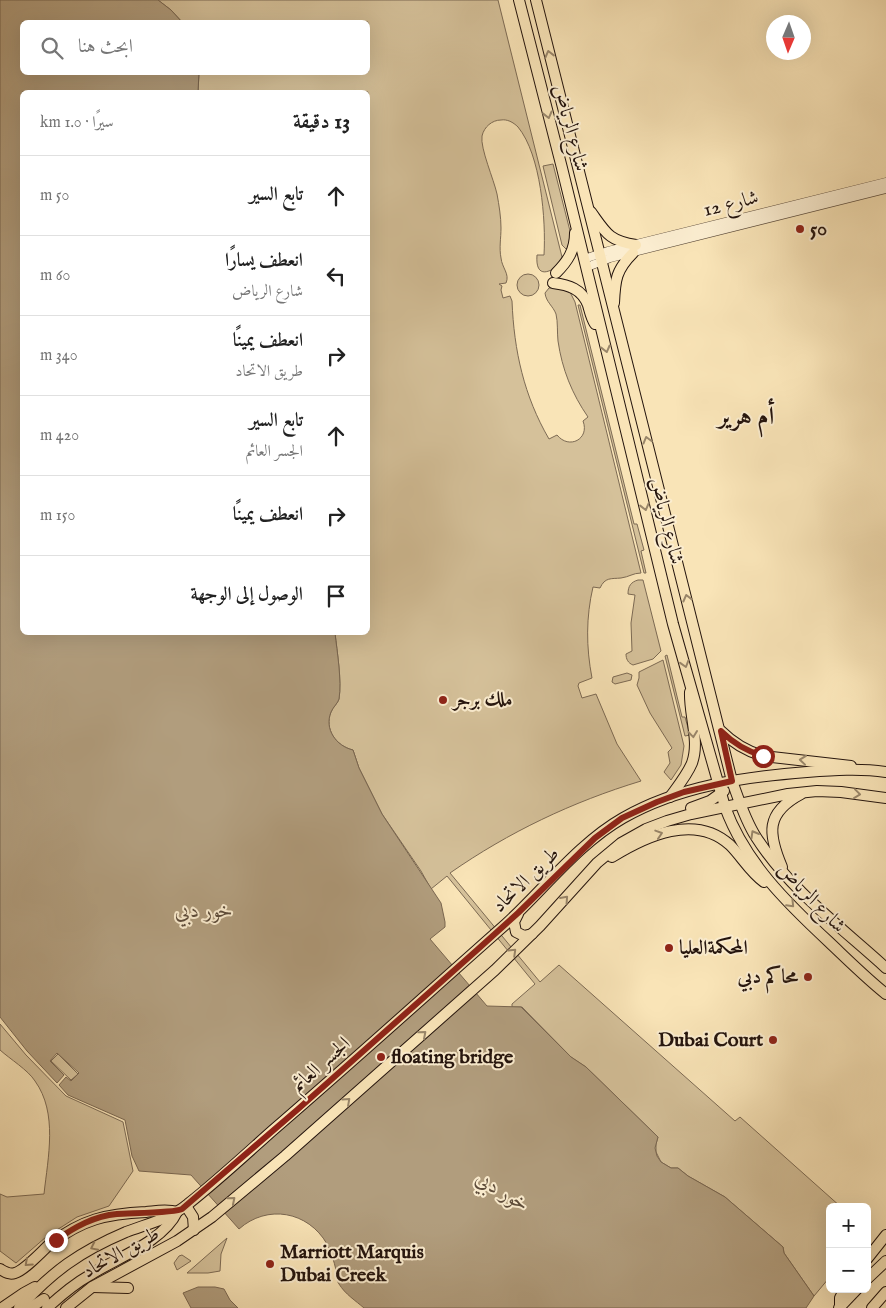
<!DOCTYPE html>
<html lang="ar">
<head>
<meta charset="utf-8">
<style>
  body { margin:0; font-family:"IM FELL English",Amiri,serif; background:#f6f6f6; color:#222; direction:rtl }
  .controls { position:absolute; right:15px; bottom:15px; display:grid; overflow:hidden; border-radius:8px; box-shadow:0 5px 20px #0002 }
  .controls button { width:45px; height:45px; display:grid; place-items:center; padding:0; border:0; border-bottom:1px solid #e0e0e0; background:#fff; color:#222; font:25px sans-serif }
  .compass { position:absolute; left:766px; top:15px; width:45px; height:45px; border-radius:50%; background:#fff; box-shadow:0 5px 20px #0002; rotate:182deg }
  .stop { position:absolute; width:15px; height:15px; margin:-11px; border:4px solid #8f2418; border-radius:50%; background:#fff }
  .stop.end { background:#8f2418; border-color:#fff; box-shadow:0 1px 5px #0008 }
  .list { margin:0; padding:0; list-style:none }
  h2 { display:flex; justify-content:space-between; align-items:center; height:65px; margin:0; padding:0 20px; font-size:21px }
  h2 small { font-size:16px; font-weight:400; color:#767676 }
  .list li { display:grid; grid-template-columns:32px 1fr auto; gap:15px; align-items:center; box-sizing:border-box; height:80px; padding:0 20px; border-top:1px solid #e0e0e0 }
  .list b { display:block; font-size:19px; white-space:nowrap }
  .list p { margin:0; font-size:16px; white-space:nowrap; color:#767676 }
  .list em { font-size:16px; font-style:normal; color:#767676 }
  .icon { flex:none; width:28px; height:28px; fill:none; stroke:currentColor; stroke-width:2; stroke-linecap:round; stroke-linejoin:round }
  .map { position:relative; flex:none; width:886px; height:1308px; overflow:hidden; direction:ltr }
  .search { position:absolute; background:#fff; box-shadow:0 5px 20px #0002; left:20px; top:20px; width:350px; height:55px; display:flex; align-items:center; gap:12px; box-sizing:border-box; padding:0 18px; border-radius:8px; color:#767676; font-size:19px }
  .panel { position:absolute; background:#fff; box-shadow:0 5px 20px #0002; left:20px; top:90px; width:350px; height:545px; border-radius:8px; direction:rtl }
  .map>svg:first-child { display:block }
  .green { fill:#d5c19a; stroke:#7c6a54 }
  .water { fill:#b19d7d; stroke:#796650 }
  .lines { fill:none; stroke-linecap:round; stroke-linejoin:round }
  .minor-casing { stroke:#594838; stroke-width:9 }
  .major-casing { stroke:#24140d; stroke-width:12 }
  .minor { stroke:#fbedd0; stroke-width:8 }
  .major { stroke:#f9e4b7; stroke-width:10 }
  .oneway { stroke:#99866a }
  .route { stroke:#8f2418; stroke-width:6 }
  .poi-dot { fill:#8f2418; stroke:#fbedd0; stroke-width:2 }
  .labels { text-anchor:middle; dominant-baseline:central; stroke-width:4; stroke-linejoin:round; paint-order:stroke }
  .street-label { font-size:20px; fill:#24140d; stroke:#fbedd0 }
  .poi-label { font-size:20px; font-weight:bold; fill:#24140d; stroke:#fbedd0; text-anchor:start }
  .water-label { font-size:21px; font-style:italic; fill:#5c4b3a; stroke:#fbedd0 }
  .district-label { font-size:25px; font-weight:bold; fill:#24140d; stroke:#fbedd0 }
</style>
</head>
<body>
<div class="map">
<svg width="886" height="1308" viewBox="0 0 886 1308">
  <rect width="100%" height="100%" fill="#f9e4b7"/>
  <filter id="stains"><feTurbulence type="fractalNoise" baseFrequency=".004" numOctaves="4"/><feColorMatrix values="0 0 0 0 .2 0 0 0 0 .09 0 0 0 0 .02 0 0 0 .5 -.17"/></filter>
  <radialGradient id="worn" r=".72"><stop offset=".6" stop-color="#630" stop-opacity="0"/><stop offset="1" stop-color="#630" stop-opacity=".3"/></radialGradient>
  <g class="green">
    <path d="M158,0H498L563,261C551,273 535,280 537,255H544C546,220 541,155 518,127C513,122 507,119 501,120C492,120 484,127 482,136C480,148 494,180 497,194C499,205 501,217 501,228C501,238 499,248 501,258C502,268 510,274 506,283L499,284L502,286L501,290L503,298L510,296L512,301C514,351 524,396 549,439L557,435C569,450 590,439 583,421L588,417C572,394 562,369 558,341C557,332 558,322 556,314C553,306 546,302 545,293L549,288L555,287L569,290L575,302L641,573C633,573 629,577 621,578C611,579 605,577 600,588L593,587C586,617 586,647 592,678L579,683L578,686L582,698L596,694L617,744L641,781C572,802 509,832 450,873L540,982L559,965L735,1121L740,1117L841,1207H830L829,1278L814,1296L784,1253L783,1247L725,1197L688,1176L678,1168H671L661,1162L656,1152V1144L658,1137L586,1067L571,1057L522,1007H512V1004L535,984L447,876L431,889L421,871L382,814L359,768L353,750C336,746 324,729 331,712C333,707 338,703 339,699C342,681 337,651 335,633L368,632V92H198L199,73L368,72V22H182L171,10Z"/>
    <path d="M553,164L570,231L569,247L566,249L562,245L543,166Z"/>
    <circle cx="528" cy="285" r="11"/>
    <path d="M578,305H580L634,524H637L644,550L641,551L646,573H644Z"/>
    <path d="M638,580H643L661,651L653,659L633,665C628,663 626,659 626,654L632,651L631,623L635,595L628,594C628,586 631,582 638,580Z"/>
    <path d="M667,655L682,717H685L690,735L685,736L665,656Z"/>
    <path d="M663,660L684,746L681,765L671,780L664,772L670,763L668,752L672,748L650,713L637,685L639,678V672Z"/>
    <path d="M627,673L632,675L631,680L615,684L612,682L613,677Z"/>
    <path d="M0,1024L26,1055L66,1096L123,1122L133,1171L109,1206L77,1217L46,1237L16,1263L0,1251V1194L7,1197L44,1194C48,1157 58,1113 35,1081C28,1070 10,1059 0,1050Z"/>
    <path d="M58,1054L78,1074L71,1080L51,1061Z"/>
    <path d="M227,1238L221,1254L220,1271L208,1273H187Z"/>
    <path d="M182,1255L191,1261L177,1270L174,1263L179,1256Z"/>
  </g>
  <g class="water">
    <path d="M0,0H158L171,10L182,22H22V72H199L198,92H22V632L335,633C337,651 342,681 339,699C338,703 333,707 331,712C324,729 336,746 353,750L359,768L382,814L441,903L445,922V927L430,939L487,1006L521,1007L571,1057L586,1067L658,1137L655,1148L657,1156L661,1162L671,1168H678L688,1176L725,1197L783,1247L784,1253L814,1296L806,1308H364C356,1301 345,1294 339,1284C336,1280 337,1275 336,1270C334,1261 331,1252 327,1244C308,1211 267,1204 239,1229L191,1175L139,1171L132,1156L125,1120L68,1095L59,1085L66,1077L71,1081L79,1073L57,1053L50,1061L64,1075L57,1083L27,1051L0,1017Z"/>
    <path d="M198,1287H215L224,1289L230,1300L238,1308H191L183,1293Z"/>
  </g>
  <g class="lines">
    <g class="minor-casing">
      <g id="minor">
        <path d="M584,259L608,251L886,182"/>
        <path d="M587,267L610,258L886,189"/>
      </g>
    </g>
    <g class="major-casing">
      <g id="major">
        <path d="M519,0L562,168L673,624L725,807C745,862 787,903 829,942C848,960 866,978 886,994"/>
        <path d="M536,0L732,781C739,800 745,820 756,837C789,889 841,927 886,968"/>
        <path d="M591,212C606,233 609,241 636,245"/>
        <path d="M556,273C568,261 575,250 575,233"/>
        <path d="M553,283C569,285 582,289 588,305C590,312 591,318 595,324"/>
        <path d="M614,303C615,280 616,270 633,253"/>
        <path d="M721,731C734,744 746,751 763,756L851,766"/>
        <path d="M670,797C678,786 687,775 692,763C700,741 689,715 690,692"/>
        <path d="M691,808L710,801L724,791"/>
        <path d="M612,857C646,836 695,813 730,845C742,857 750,872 764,882"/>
        <path d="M782,867C768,834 765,813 801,794"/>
        <path d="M518,914L514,922L516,932L524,936L532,934"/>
        <path d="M186,1206L193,1217L194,1230"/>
        <path d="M867,1259L886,1235"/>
        <path d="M0,1269C5,1272 9,1275 15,1273C25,1270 41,1252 50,1244C83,1219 106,1214 146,1212C157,1211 167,1209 177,1212C163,1242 116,1258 90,1275C74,1284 60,1296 47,1308"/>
        <path d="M867,1279L886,1261"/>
        <path d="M93,1287L128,1288"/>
        <path d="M840,1307V1298L845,1289"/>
        <path d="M2,1308L24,1293L35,1287"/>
        <path d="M19,1308C53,1271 79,1252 126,1232C147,1224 170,1219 188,1204C217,1181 244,1156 272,1131C351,1063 428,993 506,924C544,889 579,843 623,818C679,786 744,777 807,772C833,770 860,768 886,772"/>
        <path d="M30,1308L44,1299"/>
        <path d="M66,1308L92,1287L177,1241L212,1217L285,1156L495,970L540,926L597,863L621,843L646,829L667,821L691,814L788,794L817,791L841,792L886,798"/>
        <path d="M839,1308L857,1289"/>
        <path d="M872,1308L886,1292"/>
      </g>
    </g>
    <use href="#minor" class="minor"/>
    <use href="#major" class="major"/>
  </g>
  <defs><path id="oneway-chevron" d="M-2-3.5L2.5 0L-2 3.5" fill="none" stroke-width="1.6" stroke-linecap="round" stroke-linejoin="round" transform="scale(1.25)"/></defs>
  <g class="oneway">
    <use href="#oneway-chevron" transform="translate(549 54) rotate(-104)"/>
    <use href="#oneway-chevron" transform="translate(548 115) rotate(76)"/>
    <use href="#oneway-chevron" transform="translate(606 349) rotate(76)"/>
    <use href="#oneway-chevron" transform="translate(647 440) rotate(-105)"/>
    <use href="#oneway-chevron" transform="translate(645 507) rotate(76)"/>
    <use href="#oneway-chevron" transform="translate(687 598) rotate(-104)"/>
    <use href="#oneway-chevron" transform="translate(685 664) rotate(73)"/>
    <use href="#oneway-chevron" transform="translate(693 734) rotate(83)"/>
    <use href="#oneway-chevron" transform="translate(803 760) rotate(-174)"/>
    <use href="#oneway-chevron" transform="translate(857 794) rotate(7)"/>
    <use href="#oneway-chevron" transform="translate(659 834) rotate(-18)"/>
    <use href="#oneway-chevron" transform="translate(754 834) rotate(-120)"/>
    <use href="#oneway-chevron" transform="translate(565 899) rotate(-48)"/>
    <use href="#oneway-chevron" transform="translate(791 904) rotate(46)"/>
    <use href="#oneway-chevron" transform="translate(513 952) rotate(-44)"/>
    <use href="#oneway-chevron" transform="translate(423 1034) rotate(-41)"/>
    <use href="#oneway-chevron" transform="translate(347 1101) rotate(-42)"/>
    <use href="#oneway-chevron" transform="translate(232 1200) rotate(-40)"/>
    <use href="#oneway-chevron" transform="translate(94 1247) rotate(154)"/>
    <use href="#oneway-chevron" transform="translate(28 1263) rotate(138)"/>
  </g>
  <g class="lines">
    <path class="route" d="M56,1240C75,1227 94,1216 117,1214C128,1213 176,1213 182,1209L297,1110L477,950L518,913L595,838L622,818L657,802L684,792L732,781L721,731C734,744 746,751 763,756"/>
  </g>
  <g class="poi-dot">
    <circle cx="800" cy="229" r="5"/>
    <circle cx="443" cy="700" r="5"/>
    <circle cx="669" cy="948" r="5"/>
    <circle cx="808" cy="977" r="5"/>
    <circle cx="773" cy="1040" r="5"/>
    <circle cx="381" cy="1057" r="5"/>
    <circle cx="270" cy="1264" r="5"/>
  </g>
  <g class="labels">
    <g class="street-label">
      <text transform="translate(570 128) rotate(75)">شارع الرياض</text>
      <text transform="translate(731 204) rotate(-14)">شارع 12</text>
      <text transform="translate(666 521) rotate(76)">شارع الرياض</text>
      <text transform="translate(526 880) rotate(-44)">طريق الاتحاد</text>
      <text transform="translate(811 898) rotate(46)">شارع الرياض</text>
      <text transform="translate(321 1065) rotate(-42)">الجسر العائم</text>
      <text transform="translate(121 1253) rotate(-29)">طريق الاتحاد</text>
    </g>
    <g class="poi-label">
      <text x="810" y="229">50</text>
      <text x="453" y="700">ملك برجر</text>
      <text x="679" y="948">المحكمةالعليا</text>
      <text x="798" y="977" text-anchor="end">محاكم دبي</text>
      <text x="763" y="1040" text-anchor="end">Dubai Court</text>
      <text x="391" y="1057">floating bridge</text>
      <text x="280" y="1252">Marriott Marquis<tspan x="280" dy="23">Dubai Creek</tspan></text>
    </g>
    <g class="water-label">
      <text x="204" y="911">خور دبي</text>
      <text transform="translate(502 1192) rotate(31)">خور دبي</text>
    </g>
    <g class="district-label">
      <text x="746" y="417">أم هرير</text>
    </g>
  </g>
  <rect width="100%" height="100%" filter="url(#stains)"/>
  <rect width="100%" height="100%" fill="url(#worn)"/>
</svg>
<div class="controls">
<button>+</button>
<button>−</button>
</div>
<svg class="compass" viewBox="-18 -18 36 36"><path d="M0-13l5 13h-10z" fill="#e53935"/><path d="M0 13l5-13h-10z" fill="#767676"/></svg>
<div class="stop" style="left:763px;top:756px"></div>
<div class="stop end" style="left:56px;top:1240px"></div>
<div class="search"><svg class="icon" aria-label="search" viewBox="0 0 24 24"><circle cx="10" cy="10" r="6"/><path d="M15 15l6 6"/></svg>ابحث هنا</div>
<section class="panel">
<h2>13 دقيقة<small>سيرًا · 1.0 km</small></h2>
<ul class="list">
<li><svg class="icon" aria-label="ahead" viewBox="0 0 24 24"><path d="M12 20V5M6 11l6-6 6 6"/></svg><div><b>تابع السير</b></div><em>50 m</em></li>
<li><svg class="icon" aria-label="left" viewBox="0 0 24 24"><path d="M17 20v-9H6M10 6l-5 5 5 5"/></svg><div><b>انعطف يسارًا</b><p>شارع الرياض</p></div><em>60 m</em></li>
<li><svg class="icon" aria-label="right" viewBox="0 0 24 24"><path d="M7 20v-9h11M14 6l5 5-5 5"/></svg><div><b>انعطف يمينًا</b><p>طريق الاتحاد</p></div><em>340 m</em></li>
<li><svg class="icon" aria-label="ahead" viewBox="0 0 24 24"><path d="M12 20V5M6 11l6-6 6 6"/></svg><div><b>تابع السير</b><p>الجسر العائم</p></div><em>420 m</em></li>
<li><svg class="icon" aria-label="right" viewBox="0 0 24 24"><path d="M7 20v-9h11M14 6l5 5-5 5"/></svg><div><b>انعطف يمينًا</b></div><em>150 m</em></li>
<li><svg class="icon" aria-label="arrive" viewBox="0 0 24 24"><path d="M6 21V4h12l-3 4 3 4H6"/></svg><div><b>الوصول إلى الوجهة</b></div></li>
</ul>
</section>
</div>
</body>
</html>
